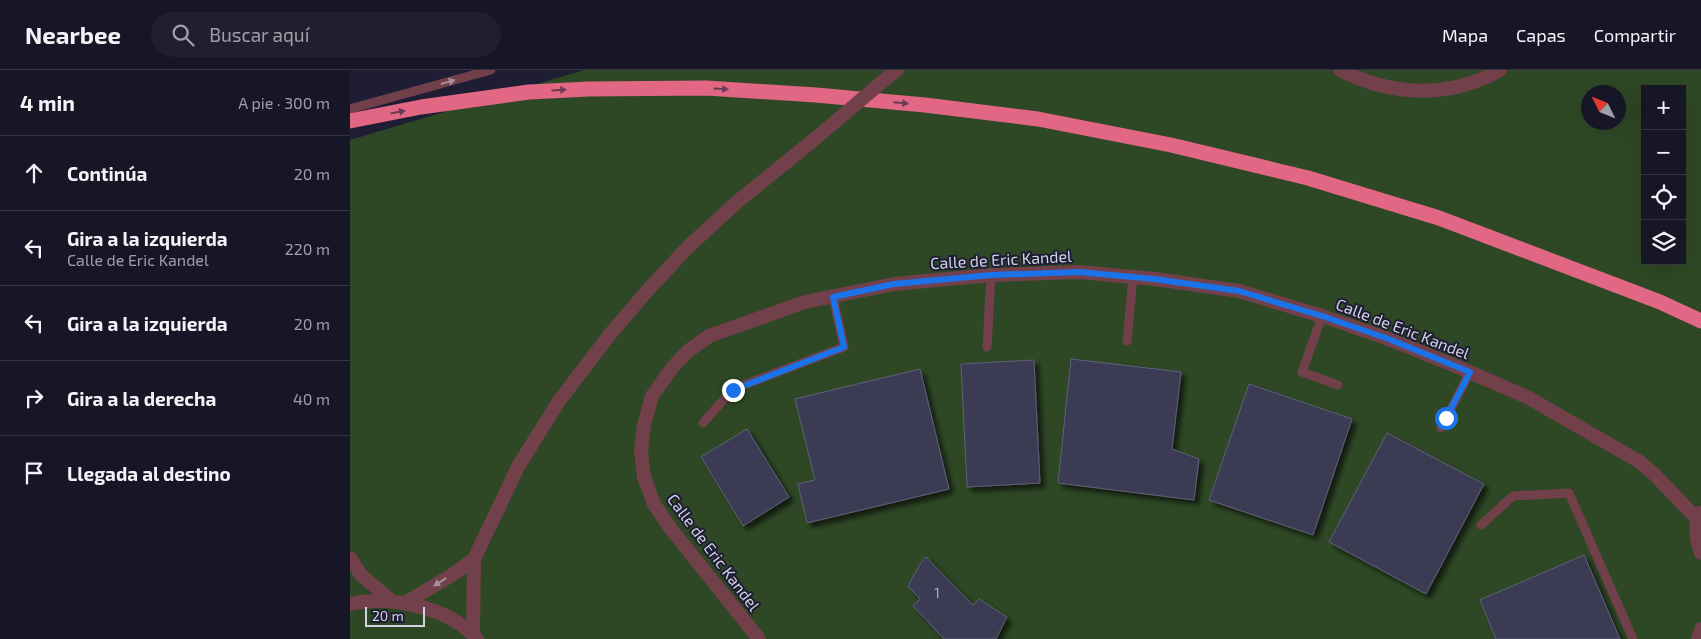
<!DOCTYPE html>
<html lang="es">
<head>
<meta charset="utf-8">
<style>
  body { margin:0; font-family:"Exo 2",sans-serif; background:#1f1f2f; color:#f1f3f6 }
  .controls { position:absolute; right:15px; top:15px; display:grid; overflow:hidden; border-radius:0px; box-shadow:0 5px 20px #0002 }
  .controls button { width:45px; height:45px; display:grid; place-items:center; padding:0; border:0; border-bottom:1px solid #353544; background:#161627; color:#f1f3f6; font:25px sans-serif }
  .compass { position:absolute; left:1231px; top:15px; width:45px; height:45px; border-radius:50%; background:#161627; box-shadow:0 5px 20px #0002; rotate:313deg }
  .scale { position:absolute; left:15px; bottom:12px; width:60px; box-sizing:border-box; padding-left:5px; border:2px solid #d2d3e3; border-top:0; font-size:14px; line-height:18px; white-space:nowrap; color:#d2d3e3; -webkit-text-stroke:4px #1e1d34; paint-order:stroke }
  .stop { position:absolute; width:15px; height:15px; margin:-11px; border:4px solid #1a73e8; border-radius:50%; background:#fff }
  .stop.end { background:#1a73e8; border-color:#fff; box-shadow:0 1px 5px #0008 }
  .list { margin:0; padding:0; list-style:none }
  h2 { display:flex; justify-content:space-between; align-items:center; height:65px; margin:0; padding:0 20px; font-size:21px }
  h2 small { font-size:16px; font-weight:400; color:#9e9fa7 }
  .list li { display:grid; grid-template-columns:32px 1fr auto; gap:15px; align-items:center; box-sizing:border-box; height:75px; padding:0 20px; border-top:1px solid #353544 }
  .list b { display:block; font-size:19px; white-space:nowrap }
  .list p { margin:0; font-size:16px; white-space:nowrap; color:#9e9fa7 }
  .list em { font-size:16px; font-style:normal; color:#9e9fa7 }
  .icon { flex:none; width:28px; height:28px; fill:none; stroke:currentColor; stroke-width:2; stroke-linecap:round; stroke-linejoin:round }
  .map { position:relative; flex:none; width:1351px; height:569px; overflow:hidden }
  header { display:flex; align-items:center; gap:30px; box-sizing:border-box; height:70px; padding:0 25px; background:#161627; border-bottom:1px solid #353544 }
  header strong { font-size:24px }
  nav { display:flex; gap:28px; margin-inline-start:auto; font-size:18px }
  .search { width:350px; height:45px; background:#1f1f2f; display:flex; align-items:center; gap:12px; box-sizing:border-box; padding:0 18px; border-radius:28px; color:#9e9fa7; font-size:19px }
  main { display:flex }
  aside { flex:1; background:#161627 }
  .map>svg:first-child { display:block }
  .green { fill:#2e4825; fill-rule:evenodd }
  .building { fill:#3a3a53; stroke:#5f607b; filter:url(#shadow) }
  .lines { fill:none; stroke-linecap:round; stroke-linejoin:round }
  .service { stroke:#72404b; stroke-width:9 }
  .minor { stroke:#72404b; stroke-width:14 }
  .motorway { stroke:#e26784; stroke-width:15 }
  .minor-bridge { stroke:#72404b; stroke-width:14 }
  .oneway { fill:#a7919f }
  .oneway2 { fill:#6c3b54 }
  .route { stroke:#1a73e8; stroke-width:6 }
  .labels { text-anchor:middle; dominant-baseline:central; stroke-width:4; stroke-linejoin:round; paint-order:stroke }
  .number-label { font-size:14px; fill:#acadbf }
  .street-label { font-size:16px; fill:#d2d3e3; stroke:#1e1d34 }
</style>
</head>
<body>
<header>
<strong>Nearbee</strong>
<div class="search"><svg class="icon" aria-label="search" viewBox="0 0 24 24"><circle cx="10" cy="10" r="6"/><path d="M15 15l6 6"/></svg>Buscar aquí</div>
<nav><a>Mapa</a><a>Capas</a><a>Compartir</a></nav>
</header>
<main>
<aside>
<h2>4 min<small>A pie · 300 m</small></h2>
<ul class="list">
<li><svg class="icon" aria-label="ahead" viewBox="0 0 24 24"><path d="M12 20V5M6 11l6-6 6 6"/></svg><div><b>Continúa</b></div><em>20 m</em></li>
<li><svg class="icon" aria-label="left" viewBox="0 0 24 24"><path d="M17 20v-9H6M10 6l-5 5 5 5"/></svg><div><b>Gira a la izquierda</b><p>Calle de Eric Kandel</p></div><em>220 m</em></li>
<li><svg class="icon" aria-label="left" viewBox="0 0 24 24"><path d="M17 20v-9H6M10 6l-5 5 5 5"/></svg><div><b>Gira a la izquierda</b></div><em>20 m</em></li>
<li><svg class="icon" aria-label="right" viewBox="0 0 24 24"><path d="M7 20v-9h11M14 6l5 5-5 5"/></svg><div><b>Gira a la derecha</b></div><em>40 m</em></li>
<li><svg class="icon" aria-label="arrive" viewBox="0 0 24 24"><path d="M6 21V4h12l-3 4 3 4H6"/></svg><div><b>Llegada al destino</b></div></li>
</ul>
</aside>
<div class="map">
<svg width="1351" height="569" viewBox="0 0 1351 569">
  <defs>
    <filter id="shadow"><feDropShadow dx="4.5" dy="4.5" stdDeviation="2.5" flood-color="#0009"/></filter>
  </defs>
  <rect width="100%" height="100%" fill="#1e1d34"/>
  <path class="green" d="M234,0H1351V569H0V70ZM1295,19H1332V191H1295ZM1238,22H1268V52H1238Z"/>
  <g class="building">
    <path d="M721,289L831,302L822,379L849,389L844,430L708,413Z"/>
    <path d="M684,290L690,413L617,417L611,294Z"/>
    <path d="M570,299L599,419L457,453L448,414L465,410L445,329Z"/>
    <path d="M899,314L1002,349L963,465L859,430Z"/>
    <path d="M397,359L439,427L393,456L351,387Z"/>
    <path d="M1037,363L1134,414L1076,524L979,472Z"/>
    <path d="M1234,485L1270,569H1146L1130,530Z"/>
    <path d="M576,487L623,535L629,529L657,547L646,569H594L563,536L570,529L558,516L570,494Z"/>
  </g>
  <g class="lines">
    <g class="service">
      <path d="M0,39L141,0"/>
      <path d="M972,246L952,302L988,315"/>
      <path d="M777,271L783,207"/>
      <path d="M637,277L641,205"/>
      <path d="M353,353L383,319L494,277L483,227"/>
      <path d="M1091,358L1120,302"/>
      <path d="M1131,455L1163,426L1219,423L1283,569"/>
    </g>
    <g class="minor">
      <path d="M990,0C1041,26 1100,29 1150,0"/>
      <path d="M539,6L547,0"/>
      <path d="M1350,443C1344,457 1346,469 1351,483"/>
      <path d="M0,488L11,505L42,531"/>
      <path d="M55,533L102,505L124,489"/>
      <path d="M0,534C40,525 99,537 127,569"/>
      <path d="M123,564L124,489L169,395L209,331L261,263L297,221L338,177L387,132L466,68"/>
      <path d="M409,569L321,459L304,434L294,407L291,380L294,355L302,326L322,298L338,281L359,266L455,232L544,214L641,205L729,202L805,209L889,221L972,246L1036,268L1101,294L1179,328L1290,392L1305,405L1348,450"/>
      <path d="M1348,569L1351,559"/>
    </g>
    <path class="motorway" d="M0,51L71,37L179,22L239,19L356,18L466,25L575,35L688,49L821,75L958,108L1089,148L1310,232L1351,251"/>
    <path class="minor-bridge" d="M466,68L539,6"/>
  </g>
  <defs><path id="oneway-solid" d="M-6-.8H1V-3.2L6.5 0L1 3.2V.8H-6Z" transform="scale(1.25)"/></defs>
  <g class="oneway">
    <use href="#oneway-solid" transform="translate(98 12) rotate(-16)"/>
    <use href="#oneway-solid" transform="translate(90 512) rotate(148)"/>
  </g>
  <g class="oneway2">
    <use href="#oneway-solid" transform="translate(371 19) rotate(4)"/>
    <use href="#oneway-solid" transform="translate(209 20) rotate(-3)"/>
    <use href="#oneway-solid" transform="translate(551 33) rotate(5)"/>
    <use href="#oneway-solid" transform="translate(48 42) rotate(-11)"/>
  </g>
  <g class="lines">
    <path class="route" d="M383,320L494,277L483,227L544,214L641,205L729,202L804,209L889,221L972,246L1036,268L1120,302L1096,348"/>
  </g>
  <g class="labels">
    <g class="number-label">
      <text x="587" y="522">1</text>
    </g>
    <g class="street-label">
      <text transform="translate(651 189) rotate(-3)">Calle de Eric Kandel</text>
      <text transform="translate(1053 258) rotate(21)">Calle de Eric Kandel</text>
      <text transform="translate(364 482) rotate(53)">Calle de Eric Kandel</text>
    </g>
  </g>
</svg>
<div class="controls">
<button>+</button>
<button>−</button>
<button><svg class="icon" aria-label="locate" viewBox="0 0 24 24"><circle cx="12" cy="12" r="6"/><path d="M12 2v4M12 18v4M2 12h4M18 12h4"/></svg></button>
<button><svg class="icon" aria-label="layers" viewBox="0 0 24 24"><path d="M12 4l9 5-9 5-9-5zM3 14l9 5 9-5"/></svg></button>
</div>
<svg class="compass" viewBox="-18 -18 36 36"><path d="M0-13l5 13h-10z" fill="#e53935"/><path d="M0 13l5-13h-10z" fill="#9e9fa7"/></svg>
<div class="scale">20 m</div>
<div class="stop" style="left:1096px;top:348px"></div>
<div class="stop end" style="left:383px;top:320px"></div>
</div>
</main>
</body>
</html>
